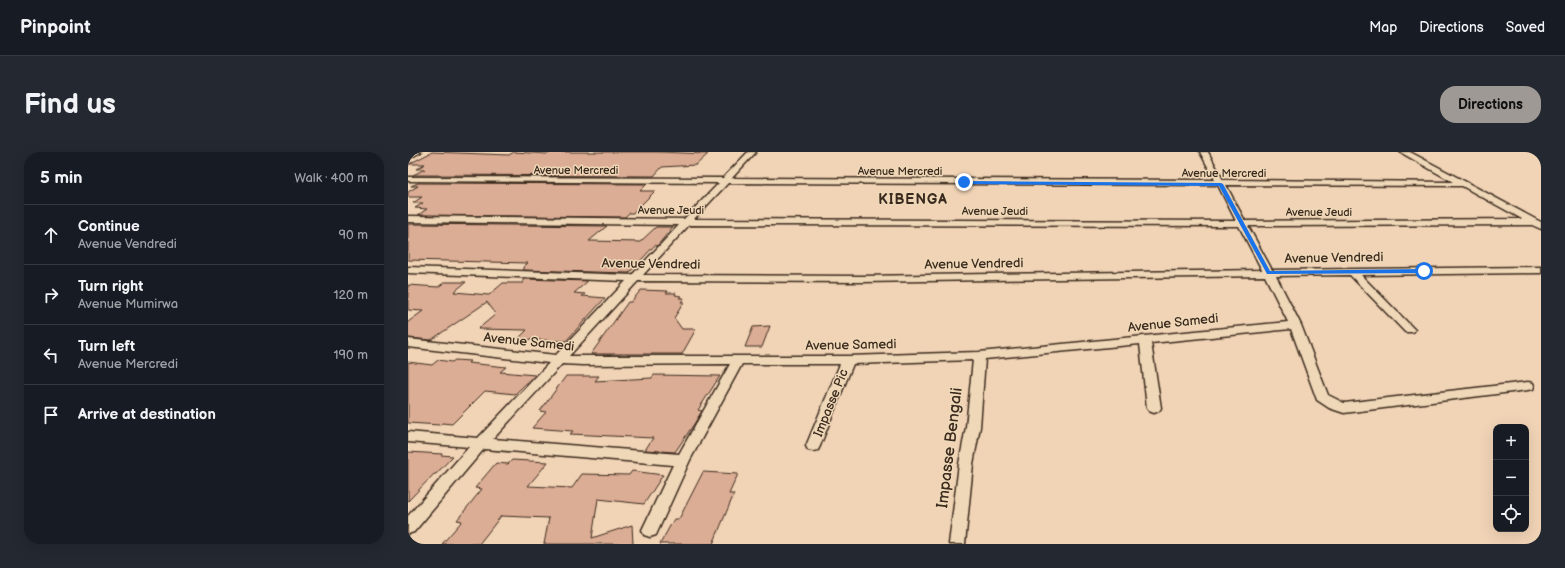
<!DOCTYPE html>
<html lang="en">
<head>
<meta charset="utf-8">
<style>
  body { margin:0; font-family:"Balsamiq Sans",sans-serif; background:#242831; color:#f1f3f6 }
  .controls { position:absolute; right:12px; bottom:12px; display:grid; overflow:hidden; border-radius:8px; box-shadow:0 4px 16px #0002 }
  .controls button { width:36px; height:36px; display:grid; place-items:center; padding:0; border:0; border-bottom:1px solid #363941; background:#171b24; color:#f1f3f6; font:20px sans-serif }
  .stop { position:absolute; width:12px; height:12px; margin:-9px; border:3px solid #1a73e8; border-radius:50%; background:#fff }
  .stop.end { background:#1a73e8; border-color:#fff; box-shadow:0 1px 4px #0008 }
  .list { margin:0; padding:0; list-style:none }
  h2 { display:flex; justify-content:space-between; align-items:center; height:52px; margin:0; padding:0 16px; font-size:17px }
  h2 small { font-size:13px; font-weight:400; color:#9ea1a6 }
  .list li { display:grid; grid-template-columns:26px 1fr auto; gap:12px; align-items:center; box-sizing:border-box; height:60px; padding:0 16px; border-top:1px solid #363941 }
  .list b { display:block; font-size:15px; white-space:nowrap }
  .list p { margin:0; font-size:13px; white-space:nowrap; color:#9ea1a6 }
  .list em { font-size:13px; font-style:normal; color:#9ea1a6 }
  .icon { flex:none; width:22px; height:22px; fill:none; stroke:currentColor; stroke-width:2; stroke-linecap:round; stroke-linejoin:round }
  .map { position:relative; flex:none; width:1133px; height:392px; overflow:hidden; border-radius:16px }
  header { display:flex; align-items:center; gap:24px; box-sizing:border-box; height:56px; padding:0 20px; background:#171b24; border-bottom:1px solid #363941 }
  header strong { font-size:19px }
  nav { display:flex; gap:22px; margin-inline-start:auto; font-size:14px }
  .intro { display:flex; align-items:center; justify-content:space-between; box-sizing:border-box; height:96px; padding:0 24px }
  h1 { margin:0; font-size:28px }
  .button { padding:10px 18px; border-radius:16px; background:#9f9995; color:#111; font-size:14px; font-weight:700 }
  main { display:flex; gap:24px; padding:0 24px }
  aside { flex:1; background:#171b24; border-radius:16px; box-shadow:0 4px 16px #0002 }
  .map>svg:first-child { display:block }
  .building { fill:#dcad95; stroke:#3b2a1e }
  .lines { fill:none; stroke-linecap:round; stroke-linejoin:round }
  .minor-casing { stroke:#3b2a1e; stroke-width:3 }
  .minor { fill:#efd8b8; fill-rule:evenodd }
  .route { fill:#1a73e8 }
  .labels { text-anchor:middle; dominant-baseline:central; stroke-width:3; stroke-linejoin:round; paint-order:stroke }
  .far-street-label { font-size:11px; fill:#3b2a1e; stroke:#efd8b8 }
  .street-label { font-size:13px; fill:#3b2a1e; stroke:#efd8b8 }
  .far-district-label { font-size:14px; font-weight:bold; letter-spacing:1px; fill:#3b2a1e; stroke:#efd8b8 }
  .near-street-label { font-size:16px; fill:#3b2a1e; stroke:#efd8b8 }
</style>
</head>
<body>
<header>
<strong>Pinpoint</strong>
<nav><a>Map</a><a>Directions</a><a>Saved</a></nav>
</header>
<div class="intro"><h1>Find us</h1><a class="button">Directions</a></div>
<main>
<aside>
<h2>5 min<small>Walk · 400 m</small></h2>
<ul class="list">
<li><svg class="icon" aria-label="ahead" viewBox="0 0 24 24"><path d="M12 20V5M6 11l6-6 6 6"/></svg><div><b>Continue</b><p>Avenue Vendredi</p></div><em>90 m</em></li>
<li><svg class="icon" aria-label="right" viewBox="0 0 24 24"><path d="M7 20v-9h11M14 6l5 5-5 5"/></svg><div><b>Turn right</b><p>Avenue Mumirwa</p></div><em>120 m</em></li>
<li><svg class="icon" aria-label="left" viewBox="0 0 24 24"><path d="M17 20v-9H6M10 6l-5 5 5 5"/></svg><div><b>Turn left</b><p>Avenue Mercredi</p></div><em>190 m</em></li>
<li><svg class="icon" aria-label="arrive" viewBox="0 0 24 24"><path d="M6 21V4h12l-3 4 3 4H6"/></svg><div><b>Arrive at destination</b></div></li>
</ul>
</aside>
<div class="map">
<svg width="1133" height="392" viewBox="0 0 1133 392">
  <rect width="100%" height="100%" fill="#f1d4b6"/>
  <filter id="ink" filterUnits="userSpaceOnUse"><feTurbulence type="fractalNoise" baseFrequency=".025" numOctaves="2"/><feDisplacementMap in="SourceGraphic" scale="8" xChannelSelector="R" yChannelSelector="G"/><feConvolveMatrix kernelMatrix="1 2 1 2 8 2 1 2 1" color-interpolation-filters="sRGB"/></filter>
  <g filter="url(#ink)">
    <g class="building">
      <path d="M24,0L101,3L106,0L140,2L143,0H251L300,2L288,13L254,15L246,24L5,23L17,17H8L17,12H1Z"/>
      <path d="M10,31L239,32L232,39H247L225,61H221L217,65L10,63L19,57L7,56L15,51H5L14,45H0V40L10,34H3Z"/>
      <path d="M0,72L199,74L181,89L232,90L248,75H265L249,94L247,93L221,121L115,118V115L120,111L0,108Z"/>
      <path d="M115,127L180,129L166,141L177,142L174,144L197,146L158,189L110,187L119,178L70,177L88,162L79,150L23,188L0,186V170L15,159L0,158V133L30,135L37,130H58L46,140L81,143L95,131H115Z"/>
      <path d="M233,138L260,139L258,141H268L267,143L273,144L271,146H276L273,150H276L266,166L274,177H288L274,202H183L220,150H223Z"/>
      <path d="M362,174L354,195H337L345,175Z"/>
      <path d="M30,208L44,210L47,208L62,209L60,211L98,215L92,220L127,223L107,242L77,239L44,272L34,271L32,273L0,271V210L24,213Z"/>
      <path d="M246,223L312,224L290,258L294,259L286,272L267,300L237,298L245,286L162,282L165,279L124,276L138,260L132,259L158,224H191L187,229L244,226Z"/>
      <path d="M0,300L34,302L33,303L45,304L28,322H26L0,349Z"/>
      <path d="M104,308L140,310L120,334L164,336L174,322L221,323L224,319L255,323L236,352L190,347L184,386L224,373L225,392H136L141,366L93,364L71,392H34L54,369L49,368L74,337L67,336L88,311L100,312Z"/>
      <path d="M295,320L330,322L321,342H326L305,392H252L266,367H271Z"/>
    </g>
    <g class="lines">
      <g class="minor-casing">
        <g id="minor">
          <path d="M4,0H13L0,7V2Z"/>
          <path d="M340,0H348L324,26L807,28L792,0H800L815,28L1045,30L992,0H1002L1129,68L1133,70V77L1124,73L840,74L864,118L1133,115V121L953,123L1005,176L1007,178L1005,180H997L942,123L868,124L893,173L920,243L936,251L1120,230L1125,231L1126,234L1125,237L1120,238L936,261L921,256L909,248L883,177L743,191L753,256L751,259L746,261L741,259L739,256L732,192L577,207L572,275L565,312L557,392H541L551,312L558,275L565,208L445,212L412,294L410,298L405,299L400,298L398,294L432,212H334L282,308L248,383L242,385L236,383L234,378L265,313L76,297L6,380L0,382V364L61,295L0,290V280L70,286L141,211L0,195V187L148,203L218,129L0,121V115L224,123L271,73L0,70V64L276,67L311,31L0,29V25L315,26ZM320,31L810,33L828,69L286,67ZM818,33L1054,34L1114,67L837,69ZM281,73L831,74L854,118L454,124L235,123ZM857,124L880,170L571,200L440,204H161L230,129L454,130ZM154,212L174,213L322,212L271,302L85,287Z"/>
        </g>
      </g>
      <use href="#minor" class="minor"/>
    </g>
  </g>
  <path class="route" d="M554,30L556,29L813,31L815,32L862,119L1016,117L1019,119L1016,121L859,122L811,34L556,32Z"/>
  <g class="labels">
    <g class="far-street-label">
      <text x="168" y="18">Avenue Mercredi</text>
      <text x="492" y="19">Avenue Mercredi</text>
      <text x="816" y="21">Avenue Mercredi</text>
      <text x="263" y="58">Avenue Jeudi</text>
      <text x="587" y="59">Avenue Jeudi</text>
      <text x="911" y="60">Avenue Jeudi</text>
    </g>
    <g class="street-label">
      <text transform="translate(926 106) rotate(-1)">Avenue Vendredi</text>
      <text transform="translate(243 112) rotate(1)">Avenue Vendredi</text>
      <text transform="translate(566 112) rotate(-1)">Avenue Vendredi</text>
      <text transform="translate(765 171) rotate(-6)">Avenue Samedi</text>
      <text transform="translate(121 190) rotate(6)">Avenue Samedi</text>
      <text transform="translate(443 193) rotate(-1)">Avenue Samedi</text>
      <text transform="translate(423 251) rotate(-68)">Impasse Pic</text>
    </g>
    <g class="far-district-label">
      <text x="505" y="47">KIBENGA</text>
    </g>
    <g class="near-street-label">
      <text transform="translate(542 296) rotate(-83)">Impasse Bengali</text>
    </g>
  </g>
</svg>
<div class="controls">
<button>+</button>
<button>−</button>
<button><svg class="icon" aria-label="locate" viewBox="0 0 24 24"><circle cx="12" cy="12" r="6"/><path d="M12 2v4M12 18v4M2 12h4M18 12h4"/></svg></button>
</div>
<div class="stop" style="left:1016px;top:119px"></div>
<div class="stop end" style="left:556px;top:30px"></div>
</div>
</main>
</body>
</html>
